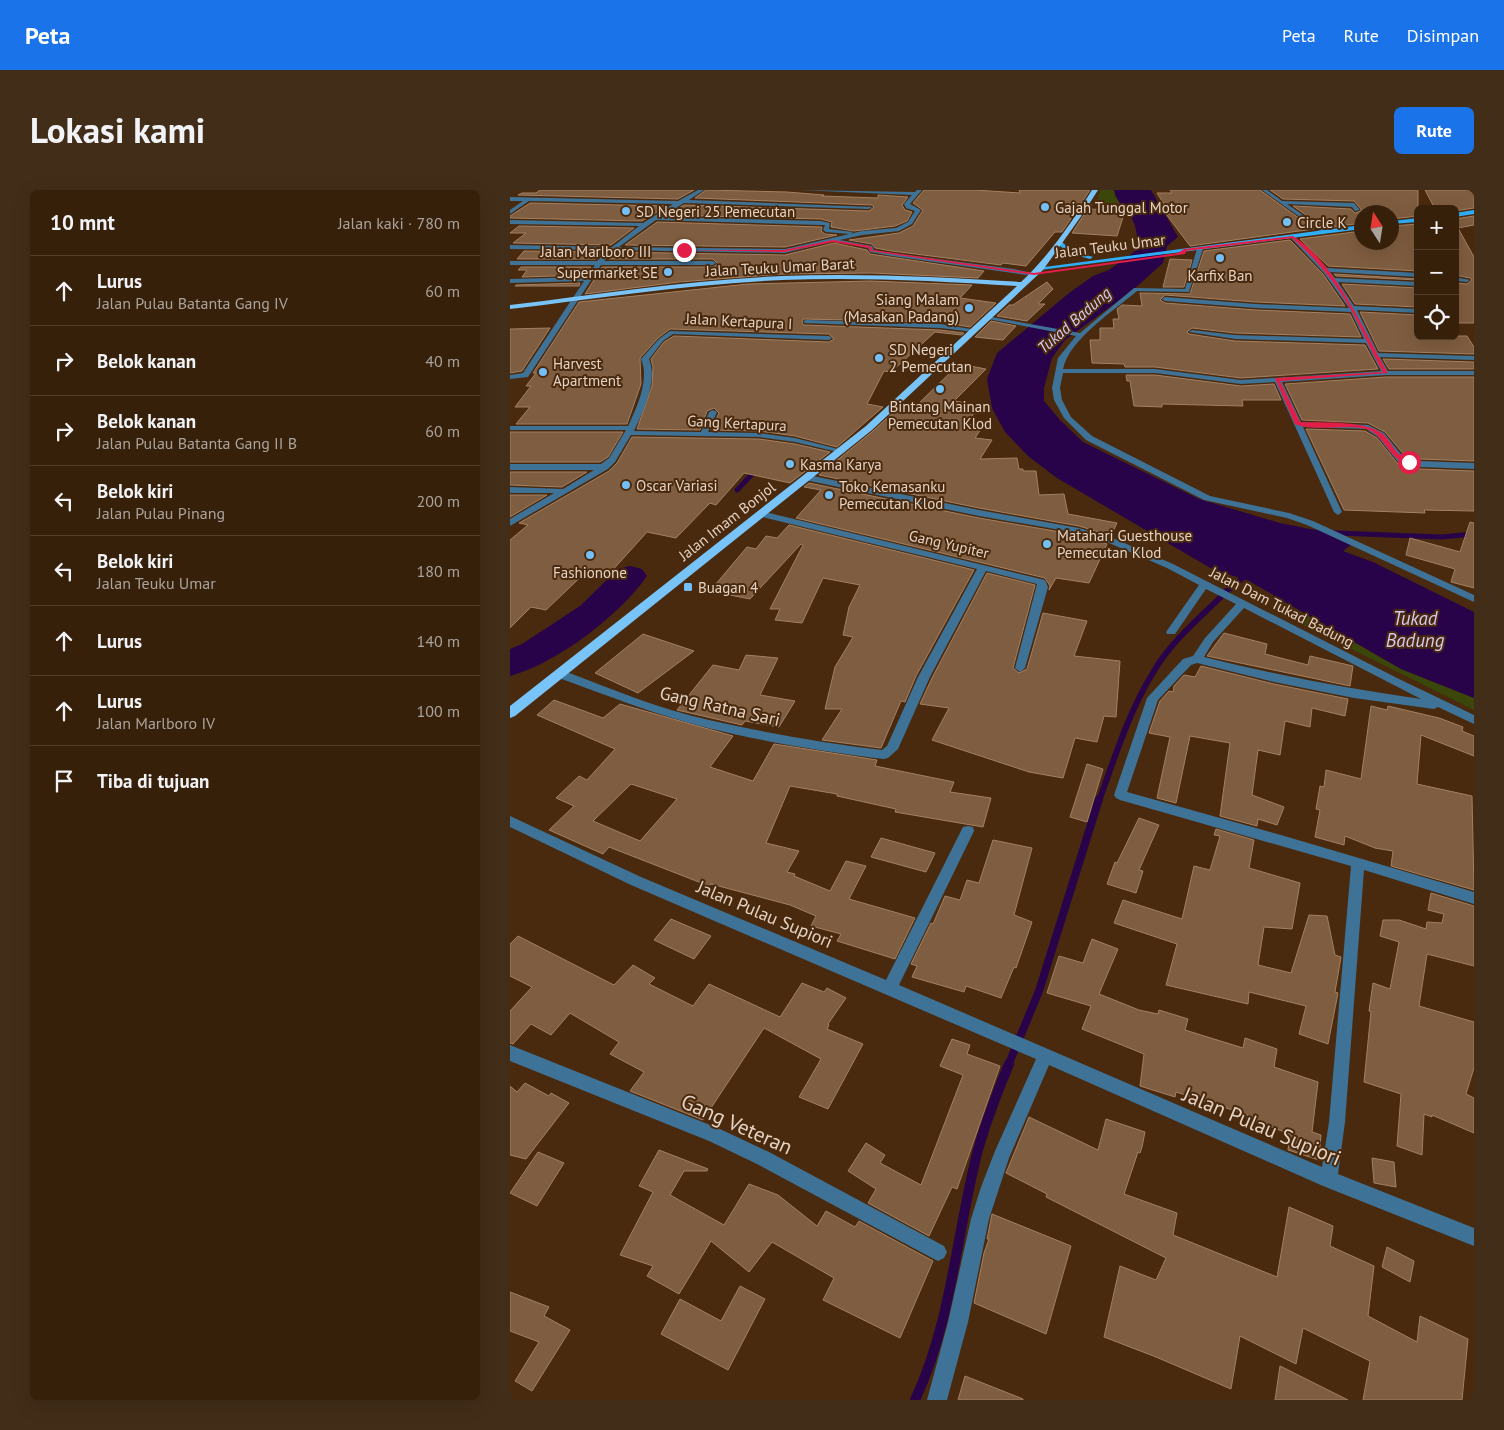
<!DOCTYPE html>
<html lang="id">
<head>
<meta charset="utf-8">
<style>
  body { margin:0; font-family:"PT Sans",sans-serif; background:#422d18; color:#f1f3f6 }
  .controls { position:absolute; right:15px; top:15px; display:grid; overflow:hidden; border-radius:8px; box-shadow:0 5px 20px #0002 }
  .controls button { width:45px; height:45px; display:grid; place-items:center; padding:0; border:0; border-bottom:1px solid #513e2b; background:#37200a; color:#f1f3f6; font:25px sans-serif }
  .compass { position:absolute; left:844px; top:15px; width:45px; height:45px; border-radius:50%; background:#37200a; box-shadow:0 5px 20px #0002; rotate:348deg }
  .stop { position:absolute; width:15px; height:15px; margin:-11px; border:4px solid #e11d48; border-radius:50%; background:#fff }
  .stop.end { background:#e11d48; border-color:#fff; box-shadow:0 1px 5px #0008 }
  .list { margin:0; padding:0; list-style:none }
  h2 { display:flex; justify-content:space-between; align-items:center; height:65px; margin:0; padding:0 20px; font-size:21px }
  h2 small { font-size:16px; font-weight:400; color:#aaa39c }
  .list li { display:grid; grid-template-columns:32px 1fr auto; gap:15px; align-items:center; box-sizing:border-box; height:70px; padding:0 20px; border-top:1px solid #513e2b }
  .list b { display:block; font-size:19px; white-space:nowrap }
  .list p { margin:0; font-size:16px; white-space:nowrap; color:#aaa39c }
  .list em { font-size:16px; font-style:normal; color:#aaa39c }
  .icon { flex:none; width:28px; height:28px; fill:none; stroke:currentColor; stroke-width:2; stroke-linecap:round; stroke-linejoin:round }
  .map { position:relative; flex:none; width:964px; height:1210px; overflow:hidden; border-radius:8px }
  header { display:flex; align-items:center; gap:30px; box-sizing:border-box; height:70px; padding:0 25px; background:#1a73e8; color:#fff }
  header strong { font-size:24px }
  nav { display:flex; gap:28px; margin-inline-start:auto; font-size:18px }
  .intro { display:flex; align-items:center; justify-content:space-between; box-sizing:border-box; height:120px; padding:0 30px }
  h1 { margin:0; font-size:35px }
  .button { padding:12px 22px; border-radius:8px; background:#1a73e8; color:#fff; font-size:18px; font-weight:700 }
  main { display:flex; gap:30px; padding:0 30px }
  aside { flex:1; background:#37200a; border-radius:8px; box-shadow:0 5px 20px #0002 }
  .map>svg:first-child { display:block }
  .green { fill:#3b460b }
  .water { fill:#28034a }
  .lines { fill:none; stroke-linecap:round; stroke-linejoin:round }
  .stream-far3 { stroke:#28034a; stroke-width:5 }
  .stream-far2 { stroke:#28034a; stroke-width:6 }
  .stream-far1 { stroke:#28034a; stroke-width:8 }
  .stream { stroke:#28034a; stroke-width:10 }
  .river { fill:#28034a; fill-rule:evenodd }
  .building { fill:#7f5d40; stroke:#a48063; fill-rule:evenodd }
  .minor { fill:#3e7296; fill-rule:evenodd }
  .major { fill:#30aff9; fill-rule:evenodd }
  .highway { fill:#78c4f9; fill-rule:evenodd }
  .route { fill:#e11d48 }
  .poi-dot { fill:#73c0f6; stroke:#492a0e; stroke-width:2 }
  .labels { text-anchor:middle; dominant-baseline:central; stroke-width:4; stroke-linejoin:round; paint-order:stroke }
  .far-poi-label { font-size:15px; fill:#e5d2c2; stroke:#492a0e; text-anchor:start }
  .far-street-label { font-size:15px; fill:#e5d2c2; stroke:#492a0e }
  .far-water-label { font-size:16px; font-style:italic; fill:#d7c9f3; stroke:#492a0e }
  .street-label { font-size:18px; fill:#e5d2c2; stroke:#492a0e }
  .water-label { font-size:19px; font-style:italic; fill:#d7c9f3; stroke:#492a0e }
  .near-street-label { font-size:21px; fill:#e5d2c2; stroke:#492a0e }
</style>
</head>
<body>
<header>
<strong>Peta</strong>
<nav><a>Peta</a><a>Rute</a><a>Disimpan</a></nav>
</header>
<div class="intro"><h1>Lokasi kami</h1><a class="button">Rute</a></div>
<main>
<aside>
<h2>10 mnt<small>Jalan kaki · 780 m</small></h2>
<ul class="list">
<li><svg class="icon" aria-label="ahead" viewBox="0 0 24 24"><path d="M12 20V5M6 11l6-6 6 6"/></svg><div><b>Lurus</b><p>Jalan Pulau Batanta Gang IV</p></div><em>60 m</em></li>
<li><svg class="icon" aria-label="right" viewBox="0 0 24 24"><path d="M7 20v-9h11M14 6l5 5-5 5"/></svg><div><b>Belok kanan</b></div><em>40 m</em></li>
<li><svg class="icon" aria-label="right" viewBox="0 0 24 24"><path d="M7 20v-9h11M14 6l5 5-5 5"/></svg><div><b>Belok kanan</b><p>Jalan Pulau Batanta Gang II B</p></div><em>60 m</em></li>
<li><svg class="icon" aria-label="left" viewBox="0 0 24 24"><path d="M17 20v-9H6M10 6l-5 5 5 5"/></svg><div><b>Belok kiri</b><p>Jalan Pulau Pinang</p></div><em>200 m</em></li>
<li><svg class="icon" aria-label="left" viewBox="0 0 24 24"><path d="M17 20v-9H6M10 6l-5 5 5 5"/></svg><div><b>Belok kiri</b><p>Jalan Teuku Umar</p></div><em>180 m</em></li>
<li><svg class="icon" aria-label="ahead" viewBox="0 0 24 24"><path d="M12 20V5M6 11l6-6 6 6"/></svg><div><b>Lurus</b></div><em>140 m</em></li>
<li><svg class="icon" aria-label="ahead" viewBox="0 0 24 24"><path d="M12 20V5M6 11l6-6 6 6"/></svg><div><b>Lurus</b><p>Jalan Marlboro IV</p></div><em>100 m</em></li>
<li><svg class="icon" aria-label="arrive" viewBox="0 0 24 24"><path d="M6 21V4h12l-3 4 3 4H6"/></svg><div><b>Tiba di tujuan</b></div></li>
</ul>
</aside>
<div class="map">
<svg width="964" height="1210" viewBox="0 0 964 1210">
  <rect width="100%" height="100%" fill="#492a0e"/>
  <g class="green">
    <path d="M590,0H604L605,6L610,13H587Z"/>
    <path d="M769,410L891,479L964,508V520L763,420L762,416Z"/>
  </g>
  <path class="water" d="M604,0H641L668,47L657,56L653,73L623,100L555,150L542,168L534,198V211L550,230L573,252L689,309L770,333L810,341L841,355L833,361L863,372L964,422V508L891,479L739,391L702,379L547,288L518,266L495,242L482,218L477,189L487,163L559,103L583,86L599,80L628,59C627,48 627,36 621,27C615,18 606,11 604,0Z"/>
  <g class="lines">
    <g class="stream-far3">
      <path d="M227,300L247,279"/>
      <path d="M800,342L931,347L964,344"/>
      <path d="M717,401L739,383"/>
    </g>
    <path class="stream-far2" d="M589,611C605,567 619,521 644,481C662,450 693,425 718,400"/>
    <path class="stream-far1" d="M498,876L529,801L589,609"/>
    <path class="stream" d="M405,1210C442,1131 446,1044 468,960C476,931 487,903 499,874"/>
    <path class="river" d="M120,376L132,379L137,386C110,425 46,474 0,486V459L12,454L70,416L108,379Z"/>
  </g>
  <g class="building">
    <path d="M30,0H184L168,9L8,5L12,3H26Z"/>
    <path d="M196,0L277,2L314,5L312,6L368,8V5L398,7L392,15L395,20L402,22L397,31L385,36L344,41L321,37L322,32L311,29L157,25L174,15L359,21L364,17L362,15L185,8Z"/>
    <path d="M414,0H465L510,3L509,0H580L552,42H545L516,76L493,73L491,75L382,61L365,58L362,54L339,50L389,43L403,36L413,20L403,13Z"/>
    <path d="M660,0H750L804,39L680,56L656,24H660L647,3H662Z"/>
    <path d="M760,0H908V26L882,29V22H852V33L815,38L783,16L841,19L845,23L851,21V19L844,11L773,9Z"/>
    <path d="M915,0H964V18L945,21V19H925Z"/>
    <path d="M20,13L157,16L132,31L0,28V26Z"/>
    <path d="M581,14V19L615,21L607,46L562,43Z"/>
    <path d="M964,26V35L948,38L964,67V133H945V93L957,94L962,90L960,88L945,85V29Z"/>
    <path d="M147,32L312,37L311,41L315,44L327,45L275,57L115,55Z"/>
    <path d="M908,34V81L818,76L790,49L852,41V52H882V36Z"/>
    <path d="M9,36L124,38L101,55L3,53L16,43H0Z"/>
    <path d="M780,50L813,84L835,116L746,112L655,105L650,110L655,113L746,120L840,124L851,147L725,143L682,138L677,142L679,144L725,151L855,155L868,179L731,188L645,177H615L614,174L582,173L580,150H590V138H604L603,129H609L607,119L612,115L632,116L630,103L680,104L694,61Z"/>
    <path d="M324,53L357,60L360,64L474,81L468,88L362,83L272,84L169,92L75,104L92,77H203L208,74L203,69H99L106,62L275,65Z"/>
    <path d="M14,61L94,62L86,69H7Z"/>
    <path d="M660,69L682,70L674,97H653Z"/>
    <path d="M11,77H81L75,85L12,87L17,80H8Z"/>
    <path d="M824,84L908,89V90L826,86Z"/>
    <path d="M360,91L462,95L450,108L486,113L460,137L430,132L293,129L292,133L294,135L430,140L454,143L452,145L425,142L381,182L374,181L357,214L373,217L327,257L285,246L249,241L201,240L209,223L204,218L197,221L190,240L127,239L142,196L143,177L141,169L154,152L164,146L319,152L324,149L319,144L160,139L148,148L130,168L131,194L117,234H6L20,217H5L21,196H16L26,183H23L69,112L238,94Z"/>
    <path d="M537,92L543,99L528,114H535L517,131L487,126L499,115H503Z"/>
    <path d="M70,93L69,96H5L6,95Z"/>
    <path d="M832,94L908,98V117L845,114Z"/>
    <path d="M850,122L908,125V146H957L964,157V164L869,161Z"/>
    <path d="M481,131L506,136L493,150L465,147Z"/>
    <path d="M40,138L12,181L0,183V139Z"/>
    <path d="M873,169L964,172V179H879Z"/>
    <path d="M449,174L476,179L444,211L470,215L456,234L473,236L465,248L482,250L470,269L507,268L509,279H513V281H526L529,305L554,304L558,324L607,333L601,346L569,336L469,318L309,285L363,241L386,220L400,222Z"/>
    <path d="M616,185H645L731,196L764,194L771,210H732L733,216L652,214V217L624,216L620,191H617Z"/>
    <path d="M876,187H964V271L910,269L895,266L875,242L858,233L792,230L775,194Z"/>
    <path d="M796,239L855,241L867,248L888,274L910,279L964,281V321L914,320L915,323L834,320Z"/>
    <path d="M0,242H113L98,267L90,272H0Z"/>
    <path d="M122,247L249,249L285,254L320,262L280,293L234,283L206,315L200,313L166,348L137,342L100,383L79,379L36,420L21,417L0,438V350L18,335L9,333L99,281L107,273Z"/>
    <path d="M0,282H77L52,297L0,295Z"/>
    <path d="M299,293L469,328L568,345L597,354L579,393L546,388L539,400L540,396L535,388L286,328L311,300L294,297Z"/>
    <path d="M0,305H37L0,327Z"/>
    <path d="M960,332L964,333V398L941,392L945,379L896,365L900,348L950,362Z"/>
    <path d="M279,335L464,380L406,486L395,512L391,511L371,558L312,550L332,519H315L325,477L343,447L333,445L339,417L350,395L313,388L292,433L265,430L270,419H260L293,355L291,354L240,409L200,401L237,357L246,359L256,346L267,348Z"/>
    <path d="M477,383L525,395L503,478L509,483L517,479L533,423L577,431L564,466L610,471L606,527L594,526L587,552L565,548L553,588L519,582L422,550L439,518L410,514L422,488Z"/>
    <path d="M714,443L757,454L755,464L798,475L800,466L843,476L840,496L697,466Z"/>
    <path d="M133,444L184,461L128,503L85,483Z"/>
    <path d="M236,465L268,468L250,505L285,511L269,537L235,531L232,535L167,520L203,475L229,480Z"/>
    <path d="M691,476L764,494L838,509L835,526L802,518L800,537L775,531L770,565L748,560L742,605L774,617L767,635L748,629L747,636L710,626L720,553L680,546L666,613L647,608L660,547L639,543L650,511L659,501L663,502L664,496L674,485L685,487Z"/>
    <path d="M44,510L93,528L110,514L223,546L200,577L243,591L264,554L367,570L365,576L444,592L440,602L481,608L473,637L385,622L386,619L327,606V604L280,596L256,653L289,661L277,682L285,684L284,686L320,701L336,671L356,676L339,709L405,728L385,769L327,751L331,744L301,736L306,726L280,715L201,694L199,696L99,657L93,664L39,640L64,616L46,608L69,586L77,590L105,559L27,525ZM121,594L167,609L130,651L83,631Z"/>
    <path d="M861,516L877,520L878,516L929,528L953,537L952,541L964,546V566L911,545L907,594L962,606L964,700L881,676L883,661L865,658L835,646L834,655L805,647L810,620L806,619L810,596L814,597L816,580L851,589Z"/>
    <path d="M577,574L593,579L577,632L560,627Z"/>
    <path d="M629,628L649,635L629,680L633,681L626,703L597,694L605,672L607,673Z"/>
    <path d="M706,639L744,650L739,678L790,693L782,739L754,737L748,775L781,783L799,725L817,726L825,765L831,767L825,802L828,803L818,854L789,844L796,816L739,802L738,814L656,795L667,754L604,733L613,710L672,729L684,676L700,680L710,646L704,645Z"/>
    <path d="M371,648L425,663L416,682L361,667Z"/>
    <path d="M483,650L522,658L504,725L522,732L506,778L504,777L491,808L456,796L454,802L402,787L407,776L401,774L421,733L423,734L435,706L450,710L457,690L469,693Z"/>
    <path d="M921,703L964,716V776L917,764L909,816L964,832V878L956,904L964,908V943L922,925V927L914,924L912,965L887,956L891,904L854,892L861,822L859,821L863,793L880,799L889,752L870,746L873,730H889L916,739L917,732L932,733L934,724L918,720Z"/>
    <path d="M161,729L201,746L184,769L144,750Z"/>
    <path d="M8,746L104,795L123,775L145,788L139,794L183,816L199,794L270,827L292,793L314,802L317,798L336,808L318,834L319,835L317,839L353,854L318,919L289,907L311,869L254,838L193,930L120,901L134,882L100,864L109,852L60,823L41,845L21,834L3,854L0,853V821L22,797L0,786V754Z"/>
    <path d="M582,749L608,759L589,804L629,820L648,824L649,820L678,829L675,840L733,858L735,848L767,859L764,877L808,892L802,942L811,945L809,970L778,960L780,944L737,928L738,925L666,902L665,907L630,896L634,864L572,839L581,816L537,803L549,766L573,773Z"/>
    <path d="M442,849L460,855L457,864L490,876L447,999L442,997L419,1046L358,1013L366,999L338,981L356,953L375,965L370,973L411,995L453,885L430,876Z"/>
    <path d="M15,893L39,906L41,903L59,913L16,969L0,965V896L7,902Z"/>
    <path d="M519,927L588,960L596,929L635,942L632,957L630,963L628,962L614,1004L667,1023L663,1045L767,1087L779,1017L823,1036L820,1056L864,1076L858,1126L907,1152L910,1126L958,1149L952,1210H853L860,1171L793,1138L786,1174L730,1146L721,1199L646,1167L594,1147L610,1076L646,1090L656,1068L536,1007L537,1004L496,983Z"/>
    <path d="M149,960L198,979L197,981H174L160,1005L214,1035L239,994L268,1005L307,1036L316,1021L345,1037L349,1031L423,1071L390,1148L313,1110L324,1088L262,1052L239,1082L201,1051L169,1104L137,1086L143,1076L110,1065L143,1002L129,996Z"/>
    <path d="M28,962L54,973L27,1016L0,1003Z"/>
    <path d="M862,968L884,972L886,997L864,993Z"/>
    <path d="M482,1024L561,1056L536,1144L464,1113L474,1063L479,1049H477Z"/>
    <path d="M877,1057L904,1071L900,1092L872,1077Z"/>
    <path d="M230,1096L255,1109L218,1180L151,1144L170,1109L211,1131Z"/>
    <path d="M0,1102L39,1117L34,1126L60,1140L22,1201L5,1191L29,1152L0,1141Z"/>
    <path d="M770,1176L838,1210H765Z"/>
    <path d="M455,1186L513,1209V1210H448Z"/>
  </g>
  <g class="lines">
    <g class="minor">
      <path d="M188,0H194L179,10L362,17L359,19L174,13L151,27L311,31L320,33L319,39L343,42L340,44L316,42L313,40L315,35H311L146,30L109,57L275,59L352,41L386,38L398,32L405,21L396,18L394,14L402,5L289,0L405,2L407,0H412L400,14L411,20L402,34L389,41L352,45L330,50L362,56L364,60L382,63L504,79L527,84L524,86L382,66L360,62L358,58L324,51L275,63L105,60L94,71H203L206,73L203,75H91L18,187L0,189V185L13,183L74,91L0,93V89L76,87L85,75H0V71H87L98,60L0,59V55L102,57L129,36L0,34V30L133,33L163,14L19,11L0,24V20L13,11H0V7L168,11Z"/>
      <path d="M752,0H757L772,11L844,13L850,20L845,21L842,17L777,14L816,41L814,44Z"/>
      <path d="M783,45L817,78L908,83V87L820,82L825,88L908,92V96L828,92L844,116L908,119V123L847,120L868,163L964,166V170L870,167L878,181H964V185H876L772,192L791,232L858,235L874,243L894,268L910,271L964,273V279L910,277L888,272L868,247L856,239L793,237L832,322L828,325L824,322L765,192L731,194L645,183H553L550,198L552,210L561,227L582,246L700,306L779,323L803,331L964,405V412L797,335L777,328L694,310L576,250L554,228L544,210L542,198L548,168L566,146L473,128L476,126L570,143L624,98L675,99L687,59L690,57L693,59L679,102L627,101C605,120 559,149 553,179H645L731,190L871,181L856,153L725,149L679,142L682,140L725,145L854,149L841,122L746,118L655,111L652,109L655,107L746,114L839,118L814,83L781,48Z"/>
      <path d="M945,87L960,90L957,92L945,91Z"/>
      <path d="M296,130L430,134L467,140L464,142L430,138L294,133V131Z"/>
      <path d="M160,141L319,146L322,148L319,150L163,144L153,151L139,169C148,190 133,222 124,241L191,242L199,222L203,220L207,222L198,242L249,243L285,248L336,261L332,263L285,252L249,247L121,245L105,272L98,279L0,336V329L44,303H0V297L53,299L84,280H0V274H91L99,268L116,240H0V236H118C127,217 140,189 131,169L149,149Z"/>
      <path d="M298,285L469,320L569,338L605,349L663,374L887,488L964,525V534L928,517L924,519L844,508L764,492L687,473L681,475L648,510L617,602L771,645L964,702V714L854,680L835,932L828,984L964,1038V1056L813,996L539,875L499,968L479,1029L458,1132L437,1210H417L438,1132L461,1029L471,997L485,961L526,869L121,695L0,637V626L131,687L376,790L453,637L458,636L463,637L464,641L389,795L812,977L819,932L841,676L610,610L606,608L604,605L637,508L673,469L683,466L695,448L726,414L696,399L665,444H657L656,442L689,395L657,378L599,353L568,343L469,326L295,290L294,288ZM734,418L911,509C838,499 766,485 694,467L703,452Z"/>
      <path d="M251,321L535,390L538,397L515,478L510,482L505,478L527,394L476,381L420,487L388,559L378,568L374,569C317,562 254,552 198,538C146,525 96,505 46,487L45,484L46,481H54C102,499 149,519 199,530C256,543 314,553 372,560L377,556L408,487L467,379L248,326L247,324Z"/>
      <path d="M0,855L210,939L259,962L434,1056L437,1062L434,1068L428,1071L422,1068L247,974L199,951L0,871Z"/>
    </g>
    <g class="major">
      <path d="M964,20V24L945,27V23Z"/>
      <path d="M908,28V32L882,34V31Z"/>
      <path d="M852,35V39L530,80L527,78Z"/>
      <path d="M548,52H552L562,61L583,67L580,69L558,63L548,54Z"/>
    </g>
    <path class="highway" d="M582,0H588L572,25L533,80L362,240L5,526L0,528V516L356,236L507,96C429,91 350,87 272,90C181,94 90,108 0,119V115C90,104 181,90 272,86C352,83 432,87 511,92C539,66 562,32 582,0Z"/>
  </g>
  <path class="route" d="M783,46C826,73 853,140 878,183L770,191L790,232C811,233 858,230 874,245C885,256 883,264 901,271V274C879,273 876,244 856,239C837,234 802,242 785,234L765,188L873,182C861,161 852,140 841,120C826,93 805,68 782,48L676,61L675,64L668,65L524,85L360,61L359,58L323,52L274,62L172,60H274L323,50L360,56L363,60L524,83L668,63L674,59Z"/>
  <g class="poi-dot">
    <circle cx="535" cy="17" r="5"/>
    <circle cx="116" cy="21" r="5"/>
    <circle cx="777" cy="32" r="5"/>
    <circle cx="710" cy="68" r="5"/>
    <circle cx="158" cy="82" r="5"/>
    <circle cx="459" cy="118" r="5"/>
    <circle cx="369" cy="168" r="5"/>
    <circle cx="33" cy="182" r="5"/>
    <circle cx="430" cy="199" r="5"/>
    <circle cx="280" cy="274" r="5"/>
    <circle cx="116" cy="295" r="5"/>
    <circle cx="319" cy="305" r="5"/>
    <circle cx="537" cy="354" r="5"/>
    <circle cx="80" cy="365" r="5"/>
    <rect x="173" y="392" width="10" height="10" rx="2.5"/>
  </g>
  <g class="labels">
    <g class="far-poi-label">
      <text x="545" y="17">Gajah Tunggal Motor</text>
      <text x="126" y="21">SD Negeri 25 Pemecutan</text>
      <text x="787" y="32">Circle K</text>
      <text x="148" y="82" text-anchor="end">Supermarket SE</text>
      <text x="710" y="85" text-anchor="middle">Karfix Ban</text>
      <text x="449" y="109" text-anchor="end">Siang Malam<tspan x="449" dy="17">(Masakan Padang)</tspan></text>
      <text x="379" y="159">SD Negeri<tspan x="379" dy="17">2 Pemecutan</tspan></text>
      <text x="43" y="173">Harvest<tspan x="43" dy="17">Apartment</tspan></text>
      <text x="430" y="216" text-anchor="middle">Bintang Mainan<tspan x="430" dy="17">Pemecutan Klod</tspan></text>
      <text x="290" y="274">Kasma Karya</text>
      <text x="126" y="295">Oscar Variasi</text>
      <text x="329" y="296">Toko Kemasanku<tspan x="329" dy="17">Pemecutan Klod</tspan></text>
      <text x="547" y="345">Matahari Guesthouse<tspan x="547" dy="17">Pemecutan Klod</tspan></text>
      <text x="80" y="382" text-anchor="middle">Fashionone</text>
      <text x="188" y="397">Buagan 4</text>
    </g>
    <g class="far-street-label">
      <text transform="translate(600 56) rotate(-7)">Jalan Teuku Umar</text>
      <text x="86" y="61">Jalan Marlboro III</text>
      <text transform="translate(270 77) rotate(-3)">Jalan Teuku Umar Barat</text>
      <text transform="translate(229 131) rotate(3)">Jalan Kertapura I</text>
      <text transform="translate(227 233) rotate(3)">Gang Kertapura</text>
      <text transform="translate(217 331) rotate(-38)">Jalan Imam Bonjol</text>
      <text transform="translate(439 354) rotate(13)">Gang Yupiter</text>
      <text transform="translate(772 417) rotate(27)">Jalan Dam Tukad Badung</text>
    </g>
    <g class="far-water-label">
      <text transform="translate(564 130) rotate(-41)">Tukad Badung</text>
    </g>
    <g class="street-label">
      <text transform="translate(210 516) rotate(13)">Gang Ratna Sari</text>
      <text transform="translate(255 724) rotate(23)">Jalan Pulau Supiori</text>
    </g>
    <g class="water-label">
      <text x="905" y="428">Tukad<tspan x="905" dy="22">Badung</tspan></text>
    </g>
    <g class="near-street-label">
      <text transform="translate(227 934) rotate(24)">Gang Veteran</text>
      <text transform="translate(752 936) rotate(23)">Jalan Pulau Supiori</text>
    </g>
  </g>
</svg>
<div class="controls">
<button>+</button>
<button>−</button>
<button><svg class="icon" aria-label="locate" viewBox="0 0 24 24"><circle cx="12" cy="12" r="6"/><path d="M12 2v4M12 18v4M2 12h4M18 12h4"/></svg></button>
</div>
<svg class="compass" viewBox="-18 -18 36 36"><path d="M0-13l5 13h-10z" fill="#e53935"/><path d="M0 13l5-13h-10z" fill="#aaa39c"/></svg>
<div class="stop" style="left:899px;top:272px"></div>
<div class="stop end" style="left:174px;top:60px"></div>
</div>
</main>
</body>
</html>
